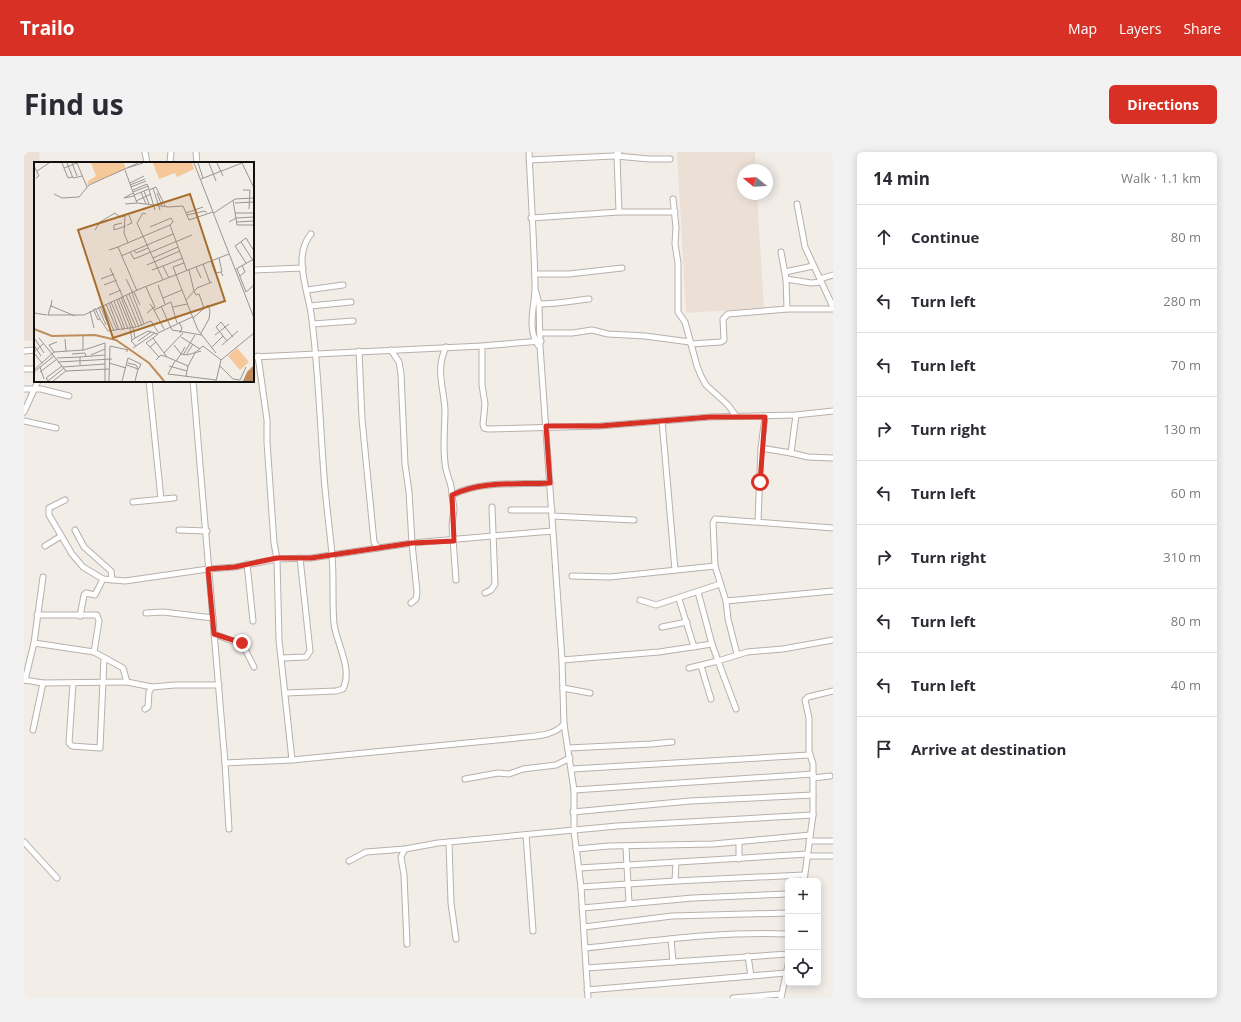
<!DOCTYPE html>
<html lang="en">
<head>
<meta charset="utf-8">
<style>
  body { margin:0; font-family:"Open Sans",sans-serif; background:#f2f2f3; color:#2b2b33 }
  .controls { position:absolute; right:12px; bottom:12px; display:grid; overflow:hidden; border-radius:6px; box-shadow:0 2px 10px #0003 }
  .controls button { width:36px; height:36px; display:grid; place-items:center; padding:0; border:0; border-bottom:1px solid #e1e1e2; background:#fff; color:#2b2b33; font:20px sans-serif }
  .compass { position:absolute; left:713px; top:12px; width:36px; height:36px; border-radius:50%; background:#fff; box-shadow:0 2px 10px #0003; rotate:288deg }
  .stop { position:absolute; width:12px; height:12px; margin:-9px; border:3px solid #d93025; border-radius:50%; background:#fff }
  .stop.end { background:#d93025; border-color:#fff; box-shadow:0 1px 4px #0008 }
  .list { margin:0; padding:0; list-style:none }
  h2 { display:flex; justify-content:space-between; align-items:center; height:52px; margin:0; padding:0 16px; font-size:17px }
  h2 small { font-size:13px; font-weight:400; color:#7c7c81 }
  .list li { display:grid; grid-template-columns:26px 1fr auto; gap:12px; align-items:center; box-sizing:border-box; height:64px; padding:0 16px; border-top:1px solid #e1e1e2 }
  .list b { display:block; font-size:15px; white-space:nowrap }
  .list em { font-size:13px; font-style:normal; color:#7c7c81 }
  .icon { flex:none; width:22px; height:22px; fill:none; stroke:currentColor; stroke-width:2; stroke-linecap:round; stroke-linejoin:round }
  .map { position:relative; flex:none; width:809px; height:846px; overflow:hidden; border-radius:6px }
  header { display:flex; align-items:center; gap:24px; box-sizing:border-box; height:56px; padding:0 20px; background:#d93025; color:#fff }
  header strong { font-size:19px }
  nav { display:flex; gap:22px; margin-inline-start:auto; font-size:14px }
  .intro { display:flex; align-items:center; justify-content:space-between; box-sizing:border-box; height:96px; padding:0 24px }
  h1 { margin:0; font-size:28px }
  .button { padding:10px 18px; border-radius:6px; background:#d93025; color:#fff; font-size:14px; font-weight:700 }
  main { display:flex; gap:24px; padding:0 24px }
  aside { flex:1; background:#fff; border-radius:6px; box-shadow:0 2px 10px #0003 }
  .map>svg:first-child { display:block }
  .built { fill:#ece0d6 }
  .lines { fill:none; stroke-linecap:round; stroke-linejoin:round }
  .minor-casing { stroke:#b7b1ad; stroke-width:7 }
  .minor { stroke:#fff; stroke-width:5 }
  .route { stroke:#d93025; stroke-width:5 }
  .inset-river { fill:none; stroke:#c08e5d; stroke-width:2 }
  .inset-road { fill:none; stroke:#999591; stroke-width:1 }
  .view { fill:#a86e2d; fill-opacity:0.15; stroke:#a86e2d; stroke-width:2 }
  .inset-edge { fill:none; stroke:#11100e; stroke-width:2 }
</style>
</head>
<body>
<header>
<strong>Trailo</strong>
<nav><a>Map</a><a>Layers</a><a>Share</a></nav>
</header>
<div class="intro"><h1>Find us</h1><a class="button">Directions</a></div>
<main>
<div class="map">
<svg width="809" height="846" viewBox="0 0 809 846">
  <rect width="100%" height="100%" fill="#f3ede8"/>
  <g class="built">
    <path d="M0,0H15L16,11H11V188L0,189Z"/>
    <path d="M653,0H731L732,18H719V42H733L740,156L662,161Z"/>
  </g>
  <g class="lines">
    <g class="minor-casing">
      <g id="minor">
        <path d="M121,0L123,11"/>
        <path d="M172,0L173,11"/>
        <path d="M505,0C507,44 510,88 511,132C512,151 502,175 514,193"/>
        <path d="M592,4L625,7H646"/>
        <path d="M593,4L595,60"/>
        <path d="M505,8L590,4L595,0"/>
        <path d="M146,11L147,0"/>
        <path d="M649,47L652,75L651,92L654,111V160L661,170L673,214L677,224L682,233L704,253L712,264"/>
        <path d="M773,52L781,95L796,127"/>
        <path d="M507,66L595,60H651"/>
        <path d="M757,100L762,127L787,131L797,130"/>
        <path d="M229,118L279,116"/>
        <path d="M761,120L789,114"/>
        <path d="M511,122H545L598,116"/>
        <path d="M809,123L796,127L809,155"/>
        <path d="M762,127L763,157"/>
        <path d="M283,138L319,133"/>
        <path d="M512,140L515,152L516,194L538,508L540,572L550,638V679L557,735L564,846"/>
        <path d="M515,152C534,152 547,149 565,147"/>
        <path d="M286,154L327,150"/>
        <path d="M289,172L329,169"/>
        <path d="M517,181H548L568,178L584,182L621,184L666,190"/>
        <path d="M667,192L697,190L700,188L699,167L704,162L763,157H809"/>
        <path d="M458,194V233L461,252L459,272L460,276L464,277L576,274L686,265L772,263L809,259"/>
        <path d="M422,195C411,218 420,236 421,258C421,278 418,298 422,317C424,327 428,332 428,343"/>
        <path d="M367,198L375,210L377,222L381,312L385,340L388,391L393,440L392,447L387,451"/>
        <path d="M0,199L11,198"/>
        <path d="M335,199L338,267L350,390L354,396"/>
        <path d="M234,204L243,268V290L250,391L253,407L255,488L268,608"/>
        <path d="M229,205L458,194L517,189"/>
        <path d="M0,217H11"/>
        <path d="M125,229L137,347"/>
        <path d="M169,229L201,611"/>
        <path d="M0,237H17L45,244"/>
        <path d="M0,260L14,229"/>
        <path d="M0,269L32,276"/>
        <path d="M638,269L651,418"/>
        <path d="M737,296L767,301L772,263"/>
        <path d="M767,301L784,305L809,306"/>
        <path d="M41,348L25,356V363L48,402L59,415L79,427L101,429L184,417L211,415L253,407L287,406L388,391L528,379"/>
        <path d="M109,350L150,346"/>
        <path d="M487,358H528"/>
        <path d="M528,364L610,368"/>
        <path d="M734,369L737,296L741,265"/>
        <path d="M51,378L60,395L87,419L88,428"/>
        <path d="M155,378L183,379"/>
        <path d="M21,394L37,384"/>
        <path d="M223,412L229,469"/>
        <path d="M548,424L586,425L691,414"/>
        <path d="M432,428L428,373L430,357L428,343C458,328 494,333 526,331"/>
        <path d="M674,440L688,492L694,509L723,500L759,497L809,488"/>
        <path d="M461,441L467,438L471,432L468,355"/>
        <path d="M655,447L670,495"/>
        <path d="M616,448L632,453L696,432"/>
        <path d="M702,449L809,439"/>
        <path d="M122,461L139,460L189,466"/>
        <path d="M13,463H73L75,469L70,500"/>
        <path d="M56,464L60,443L62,441L71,443L79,427"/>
        <path d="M638,475L663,470"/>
        <path d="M190,482L219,493L230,515"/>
        <path d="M10,491L19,425"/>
        <path d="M713,502L704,467L702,449L691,414L689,371L691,367L809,376"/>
        <path d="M258,506L282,505L286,499L276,406"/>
        <path d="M538,508L635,500L688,492"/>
        <path d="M677,514L687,547"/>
        <path d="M665,516L694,509L712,557"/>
        <path d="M0,528L19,531L103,530"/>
        <path d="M1,528L10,491L70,500L99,516L103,530L128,535L151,533H195"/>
        <path d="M49,531L45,591L48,594L76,596L80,506"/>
        <path d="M539,536L566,541"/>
        <path d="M262,541L312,539L319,537C329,517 313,493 310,472C308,449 310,426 308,403C306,380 303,358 301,336C296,277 295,219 287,161C283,136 269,103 287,82"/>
        <path d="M121,557L124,555L125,540L128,535"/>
        <path d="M9,578L19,531"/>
        <path d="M544,596L627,592L648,590"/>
        <path d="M548,617L785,603"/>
        <path d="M789,626L806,624"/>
        <path d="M441,627L474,621L485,622L499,617L532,613L546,606"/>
        <path d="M550,638L789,622"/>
        <path d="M549,660L666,649L789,643"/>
        <path d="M205,677L201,611L268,608L493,586C508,584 529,585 540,572"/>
        <path d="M502,683L509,779"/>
        <path d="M785,689H809"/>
        <path d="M0,690L33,726"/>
        <path d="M425,690L427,751L432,787"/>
        <path d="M715,690V707"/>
        <path d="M602,695L605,751"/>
        <path d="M381,697L377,705L380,723L383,792"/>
        <path d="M552,697L585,694L689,692L786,683"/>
        <path d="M784,704H809"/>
        <path d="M325,709L342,700L381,697L414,691L593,674L789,663"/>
        <path d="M555,716L784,702"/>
        <path d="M651,729L652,710"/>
        <path d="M780,729L789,663V612L785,599V566L781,548L784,545L809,539"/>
        <path d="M557,735L651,729L780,723"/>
        <path d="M558,756L669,746L764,742"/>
        <path d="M560,775L648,764L764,761"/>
        <path d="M647,787L649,810"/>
        <path d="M562,796C629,789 696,779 764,782"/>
        <path d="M724,804L727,824"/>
        <path d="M562,816L764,802"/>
        <path d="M563,838L762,821"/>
        <path d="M709,846L757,842"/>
        <path d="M757,846L764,813"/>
      </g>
    </g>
    <use href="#minor" class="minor"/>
  </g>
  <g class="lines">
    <path class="route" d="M218,491L190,482L184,417L211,415L253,406H287L388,391L430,389L428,343C458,328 494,333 526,331L522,274H576L686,265H741L736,330"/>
  </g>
  <g transform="translate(10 10)">
    <rect width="220" height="220" fill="#f3ede8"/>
    <path d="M57,1H90L92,7L53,23L54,19L62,14ZM119,1H158L160,7L143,15L141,11L125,17ZM203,186L215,200L206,208L194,194Z" fill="#f6c799"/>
    <path d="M220,203V219H209L213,210Z" fill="#c08e5d"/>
    <path class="inset-river" d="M0,167L18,174L61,173L82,178L115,201L130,219"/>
    <path class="inset-road" d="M28,1L30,6L43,1M33,1L39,16L48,14M38,1L43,14M43,1L53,25M160,1L220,156M164,1L169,16M175,1L182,19M183,1L189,14M208,1L220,26V36M0,4L5,14L2,16M30,6L34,16L38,15M93,6L109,1M91,8L103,41L134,45L149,44L155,58L179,50M3,9L15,1M167,17L208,1M96,21L110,14M96,23L111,17M97,25L112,19M119,26L126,48M99,28L113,22L114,24M209,28H216L215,47M110,29L115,42M99,30L114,24L115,27M107,30L112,42M99,31L90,36L100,34M123,31L128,44M20,32L28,36L45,35L55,23L104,1M100,33L115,27M199,38L203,63H220M102,39L117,32M201,41L220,40M91,42L103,41M121,48L115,28L122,25L131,44M152,51L169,45M180,51L201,37L220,36M201,51H220M112,52L109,51L103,61L129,118M153,53L171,49L173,51M195,60L202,56L220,55M202,60L220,59M88,61L80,63V68L92,64M93,63L98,61L95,53M116,65L137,56L139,60L136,63M61,68L66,60L81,51L86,55L91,54L90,71L94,81M207,80L220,100M84,85L136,63L153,109M75,88L84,85L103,129M100,88L102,91L114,86M96,90L100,97L158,73M87,94L139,72M119,96L144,85M185,96L188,110M177,99L181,111L187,110L189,114M150,101L139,105L159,156M212,101L201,84L212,76L220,89M169,102L176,121M113,103L146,89M129,104L149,96M162,105L167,116M76,106L102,165M202,107L220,97M203,107L212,130L220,123M118,108L129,104L135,116M155,108L160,129M0,112V134M206,114L211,110L208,103M67,117L80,112M92,117L99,131M70,123L83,118M124,123L131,142M112,125L121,145L119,146L130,167M160,129L162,133L165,132L170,146M100,130L106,143M98,131L110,162M95,132L108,164M75,133L87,128M92,133L105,165M87,135L99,166M129,136L148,128M85,137L97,166M18,138L17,144L41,154M83,138L94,167M152,138L163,126L178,120M80,139L91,167M77,140L89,168M75,141L85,168M72,142L83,168M17,143L14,153H50L103,128L195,92M69,143L80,169M66,144L77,169M127,144L138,168L168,173M64,145L72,163M139,145L153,142M61,146L66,157M59,147L64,158L66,157L74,169L102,165L117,159L124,170M120,148L137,140L143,161M56,149L60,166M0,151L13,153M113,151L119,146L116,142M145,160L148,166L146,171M96,166L98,178M99,166L101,176L97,179L102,184M124,171L158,155M167,171L175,157L176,149L174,143L159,156L164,168L182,191M49,173V188M181,173L195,162M147,175L166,187M5,176L32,209M101,176L114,169L124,172L119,176L133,195L154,204L152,214M119,176L112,181L116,185L122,180M1,177L10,191M31,177L32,189M104,179L117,170M193,179L182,165L187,160L199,175M0,183L7,194M140,183L147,192L151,185M188,183L204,169M116,185L125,195M178,185L189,174M99,186L121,171M163,189L169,184L187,198M0,190L9,182M20,190L15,183L23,180M0,191L8,201M130,191L149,171M38,192L51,191L52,194M57,193L71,187M149,193L161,173M153,193L167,189M46,195L71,193M23,196L46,195V203M122,198L127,193L133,195M141,199L134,212L182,218M142,199L147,192L152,193L159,182M24,200L78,197M75,201L92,206M94,201L102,203L104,207M93,203L104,207L101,219M185,203L199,217L206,218L212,205M135,204L153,209M154,204L162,189M6,205L10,217M29,205L71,202M0,208L20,190L50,188L71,181V219M0,210L20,194M6,210L23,197M14,219L12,216L28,204M14,219L30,206M19,219L32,209L75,207M75,219L76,184L94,188L92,190M88,219L94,196L107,202L104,208M182,219L187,198L220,171"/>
    <path class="view" d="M156,32L191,139L79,176L44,68Z"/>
    <rect width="220" height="220" class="inset-edge"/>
  </g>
</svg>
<div class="controls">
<button>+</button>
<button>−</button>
<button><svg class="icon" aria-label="locate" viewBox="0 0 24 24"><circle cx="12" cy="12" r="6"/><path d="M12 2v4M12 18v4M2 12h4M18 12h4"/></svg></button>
</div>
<svg class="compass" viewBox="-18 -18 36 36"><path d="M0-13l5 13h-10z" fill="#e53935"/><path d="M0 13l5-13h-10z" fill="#7c7c81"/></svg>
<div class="stop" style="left:736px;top:330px"></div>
<div class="stop end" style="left:218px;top:491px"></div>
</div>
<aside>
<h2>14 min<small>Walk · 1.1 km</small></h2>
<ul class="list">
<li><svg class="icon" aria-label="ahead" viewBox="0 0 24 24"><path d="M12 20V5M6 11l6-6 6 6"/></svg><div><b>Continue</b></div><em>80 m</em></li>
<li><svg class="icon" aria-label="left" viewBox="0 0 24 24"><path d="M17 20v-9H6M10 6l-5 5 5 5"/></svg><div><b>Turn left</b></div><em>280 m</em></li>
<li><svg class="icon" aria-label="left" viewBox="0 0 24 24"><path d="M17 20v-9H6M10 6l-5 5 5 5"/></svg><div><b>Turn left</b></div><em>70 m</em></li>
<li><svg class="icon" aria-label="right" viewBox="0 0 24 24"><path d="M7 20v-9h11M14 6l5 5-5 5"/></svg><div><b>Turn right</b></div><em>130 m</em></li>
<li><svg class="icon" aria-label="left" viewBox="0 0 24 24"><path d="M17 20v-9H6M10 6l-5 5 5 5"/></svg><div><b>Turn left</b></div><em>60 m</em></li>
<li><svg class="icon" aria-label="right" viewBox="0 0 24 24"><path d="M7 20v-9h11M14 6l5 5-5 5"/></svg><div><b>Turn right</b></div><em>310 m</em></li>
<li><svg class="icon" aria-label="left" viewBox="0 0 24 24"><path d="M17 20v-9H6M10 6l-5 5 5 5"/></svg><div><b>Turn left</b></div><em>80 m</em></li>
<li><svg class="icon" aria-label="left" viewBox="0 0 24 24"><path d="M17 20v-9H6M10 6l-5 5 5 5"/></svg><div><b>Turn left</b></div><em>40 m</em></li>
<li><svg class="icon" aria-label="arrive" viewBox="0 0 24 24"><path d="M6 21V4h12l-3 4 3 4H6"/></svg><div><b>Arrive at destination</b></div></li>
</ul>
</aside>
</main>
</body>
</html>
